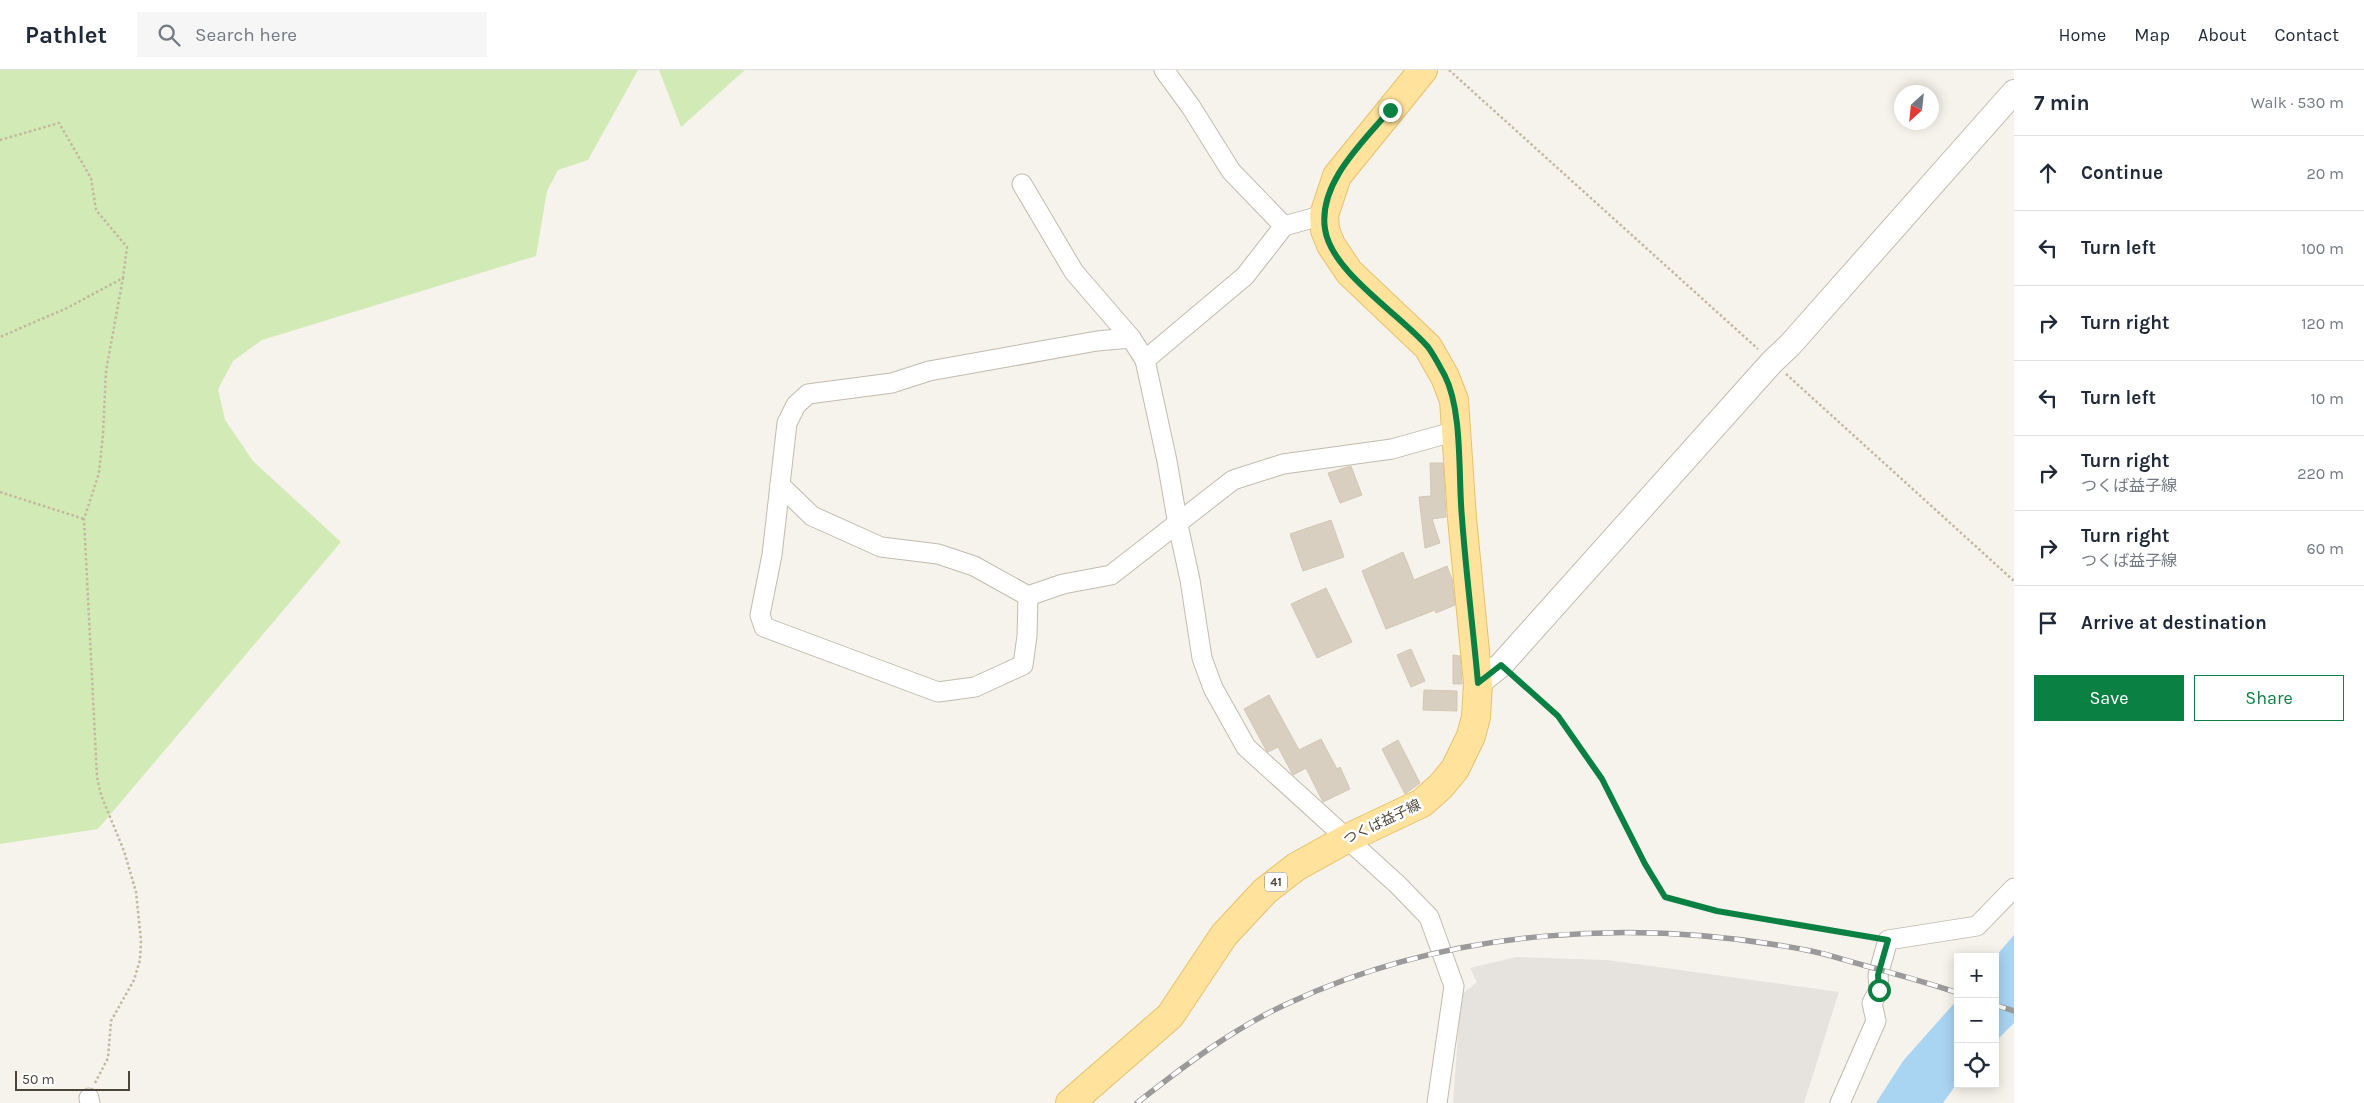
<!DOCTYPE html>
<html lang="en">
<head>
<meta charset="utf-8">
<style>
  body { margin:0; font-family:Karla,"Noto Sans JP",sans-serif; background:#f6f6f7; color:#1f2937 }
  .controls { position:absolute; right:15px; bottom:15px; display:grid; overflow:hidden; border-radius:0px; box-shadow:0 2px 12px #0003 }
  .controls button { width:45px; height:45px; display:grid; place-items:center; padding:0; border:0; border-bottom:1px solid #e0e1e3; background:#fff; color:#1f2937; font:25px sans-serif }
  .compass { position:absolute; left:1894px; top:15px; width:45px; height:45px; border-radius:50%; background:#fff; box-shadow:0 2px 12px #0003; rotate:207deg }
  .scale { position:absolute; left:15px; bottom:12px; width:115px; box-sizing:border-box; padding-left:5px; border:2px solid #4b4439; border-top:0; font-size:14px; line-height:18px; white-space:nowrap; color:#4b4439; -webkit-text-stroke:4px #fff; paint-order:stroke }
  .stop { position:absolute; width:15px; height:15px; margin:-11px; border:4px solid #0b8043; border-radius:50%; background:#fff }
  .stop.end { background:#0b8043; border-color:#fff; box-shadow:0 1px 5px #0008 }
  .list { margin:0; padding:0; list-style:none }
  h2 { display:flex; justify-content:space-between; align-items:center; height:65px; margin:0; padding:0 20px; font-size:21px }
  h2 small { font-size:16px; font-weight:400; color:#747a83 }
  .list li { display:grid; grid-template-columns:32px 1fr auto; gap:15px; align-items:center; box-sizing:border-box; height:75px; padding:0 20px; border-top:1px solid #e0e1e3 }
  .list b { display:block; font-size:19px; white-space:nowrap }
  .list p { margin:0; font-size:16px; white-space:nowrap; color:#747a83 }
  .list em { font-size:16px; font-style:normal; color:#747a83 }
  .actions { display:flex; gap:10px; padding:15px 20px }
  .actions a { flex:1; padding:11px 0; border:1px solid #0b8043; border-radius:0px; text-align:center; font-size:18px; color:#0b8043 }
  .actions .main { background:#0b8043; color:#fff }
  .icon { flex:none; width:28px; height:28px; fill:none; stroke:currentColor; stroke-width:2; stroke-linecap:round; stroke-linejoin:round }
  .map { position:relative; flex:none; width:2014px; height:1033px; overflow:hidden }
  header { display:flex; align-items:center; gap:30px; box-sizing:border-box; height:70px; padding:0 25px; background:#fff; border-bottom:1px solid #e0e1e3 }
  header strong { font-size:24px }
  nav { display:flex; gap:28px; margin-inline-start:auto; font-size:18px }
  .search { width:350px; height:45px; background:#f6f6f7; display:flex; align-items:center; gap:12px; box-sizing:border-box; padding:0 18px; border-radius:0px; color:#747a83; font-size:19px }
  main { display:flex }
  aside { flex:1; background:#fff }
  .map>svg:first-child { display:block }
  .industrial { fill:#e6e2dd }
  .green { fill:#d2eab5 }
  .water { fill:#a9d4f2 }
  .building { fill:#d8cfc1; stroke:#d3c7b4 }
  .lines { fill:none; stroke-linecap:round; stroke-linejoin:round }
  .minor-casing { stroke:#c2bbae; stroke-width:21 }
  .tertiary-casing { stroke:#c2bbae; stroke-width:26 }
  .primary-casing { stroke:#e6c16a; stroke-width:30 }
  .path { stroke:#c4b79f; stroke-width:2.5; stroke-dasharray:2.5 2.5; stroke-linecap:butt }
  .minor { stroke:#fff; stroke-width:19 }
  .tertiary { stroke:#fff; stroke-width:24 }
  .primary { stroke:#ffe39c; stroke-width:28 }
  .rail-casing { stroke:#9a9a9a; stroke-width:5.5 }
  .rail { stroke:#fff; stroke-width:4; stroke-dasharray:11; stroke-linecap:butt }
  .route { stroke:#0b8043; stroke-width:6 }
  .labels { text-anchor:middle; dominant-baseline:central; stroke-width:5; stroke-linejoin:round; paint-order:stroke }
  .shield { fill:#fff; stroke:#817c74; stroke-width:1 }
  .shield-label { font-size:12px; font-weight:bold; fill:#4b4439 }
  .street-label { font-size:14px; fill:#4b4439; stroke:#fff }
</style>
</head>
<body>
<header>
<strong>Pathlet</strong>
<div class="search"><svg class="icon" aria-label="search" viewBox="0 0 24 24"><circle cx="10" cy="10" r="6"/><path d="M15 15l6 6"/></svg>Search here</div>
<nav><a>Home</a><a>Map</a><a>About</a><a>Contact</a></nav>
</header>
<main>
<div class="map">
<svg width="2014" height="1033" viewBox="0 0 2014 1033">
  <rect width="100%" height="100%" fill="#f6f3ec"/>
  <path class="industrial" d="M1516,887L1607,890L1839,922L1804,1033H1453L1461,925L1477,912L1470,898Z"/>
  <g class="green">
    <path d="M0,0H638L588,90L558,100L547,121L536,186L262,270L233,291L218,319L225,350L253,391L341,472L98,759L0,774Z"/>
    <path d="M659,0H745L681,57Z"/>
  </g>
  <g class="water">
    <path d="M2014,865V953L1995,972V887Z"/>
    <path d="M1958,929V1012L1943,1033H1876L1903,991Z"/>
  </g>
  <g class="building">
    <path d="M1430,393H1443L1446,447L1432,449L1440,473L1425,478L1419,427L1431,426Z"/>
    <path d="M1351,396L1362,425L1340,433L1328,403Z"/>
    <path d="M1331,450L1344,487L1303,501L1290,464Z"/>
    <path d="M1403,482L1414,510L1447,496L1452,509L1455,535L1436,543L1435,540L1386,559L1362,501Z"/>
    <path d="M1326,518L1352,572L1317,588L1291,534Z"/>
    <path d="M1411,579L1425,611L1411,617L1397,585Z"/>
    <path d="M1453,585L1460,586L1462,614H1453Z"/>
    <path d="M1424,620L1457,621V641L1423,640Z"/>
    <path d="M1269,625L1299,680L1321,669L1337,699L1340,697L1350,719L1323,732L1306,698L1293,705L1278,677L1268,682L1266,680L1244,639Z"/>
    <path d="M1398,670L1420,713L1405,724L1382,679Z"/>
  </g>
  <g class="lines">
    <g class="minor-casing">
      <g id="minor">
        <path d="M1164,0L1191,37L1231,101L1284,156"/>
        <path d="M1022,114L1074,202L1131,268L1145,290L1167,391L1178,455L1190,510L1202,588L1213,618L1246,677L1398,815L1429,847L1454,916L1437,1033"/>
        <path d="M1145,290L1245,206L1284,156L1324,145"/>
        <path d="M780,415L812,446L881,477L938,484L974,496L1028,526L1063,514L1111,505L1233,410L1283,394L1392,379L1456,361"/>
        <path d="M1028,526L1027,566L1023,595L975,617L938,622L764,557L760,545L772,485L787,353L796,335L808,324L892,313L929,301L1097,271L1131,268"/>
        <path d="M89,1028L90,1033"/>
        <path d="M1840,1033L1876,951L1872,933L1879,920L1878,905L1888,870L1977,856L2014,818"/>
      </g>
    </g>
    <g class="tertiary-casing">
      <path id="tertiary" d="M1478,613L1501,595L1772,292L1790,275L2014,22"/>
    </g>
    <g class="primary-casing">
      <path id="primary" d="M1070,1033L1170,946L1224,865L1265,821L1296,797L1348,768L1422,733L1441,716L1455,699L1471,666L1476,647L1478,613L1462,448L1454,330L1445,307L1428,277L1349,202L1331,175L1325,160L1324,145L1337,106L1423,0"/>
    </g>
    <g class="path">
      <path d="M1449,0L1758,279"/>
      <path d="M0,70L59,53L91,108L96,140L127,177L123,208L67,238L0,267"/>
      <path d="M1786,304L2014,511"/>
      <path d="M0,422L84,449"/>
      <path d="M1515,608L1558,646L1602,709L1645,794L1665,827L1717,841L1872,867"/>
      <path d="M95,1013L108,988L111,951L134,910L140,890L141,870L136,822L124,781L101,725L97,707L84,449L99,403L103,364L106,301L123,208"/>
    </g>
    <use href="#minor" class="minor"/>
    <use href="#tertiary" class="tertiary"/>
    <use href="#primary" class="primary"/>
    <g class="rail-casing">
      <g id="rail">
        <path d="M1995,935L2014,941"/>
        <path d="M1137,1033C1185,995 1234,958 1289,933C1450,858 1638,847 1811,881C1831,885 1850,892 1870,897C1899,905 1929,913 1958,923"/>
      </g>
    </g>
    <use href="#rail" class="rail"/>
  </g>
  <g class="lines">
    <path class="route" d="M1390,40C1363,72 1318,113 1325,159C1331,202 1400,244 1428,277C1434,285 1440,297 1445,306C1463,342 1458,407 1462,448C1466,503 1473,558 1478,613L1501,595L1558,646L1602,709L1645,794L1665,827L1717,841L1888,870L1878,905L1879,920"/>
  </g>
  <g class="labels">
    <rect class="shield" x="1265" y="802.5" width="22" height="19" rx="4"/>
    <g class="shield-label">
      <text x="1276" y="812">41</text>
    </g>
    <g class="street-label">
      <text transform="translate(1382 752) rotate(-26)">つくば益子線</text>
    </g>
  </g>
</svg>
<div class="controls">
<button>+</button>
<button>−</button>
<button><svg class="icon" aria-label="locate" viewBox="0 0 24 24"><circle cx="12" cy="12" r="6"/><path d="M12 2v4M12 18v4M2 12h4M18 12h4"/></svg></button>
</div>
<svg class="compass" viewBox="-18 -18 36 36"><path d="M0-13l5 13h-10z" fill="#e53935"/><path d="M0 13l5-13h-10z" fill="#747a83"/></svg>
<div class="scale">50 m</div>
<div class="stop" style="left:1879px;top:920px"></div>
<div class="stop end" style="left:1390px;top:40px"></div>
</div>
<aside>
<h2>7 min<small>Walk · 530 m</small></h2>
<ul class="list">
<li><svg class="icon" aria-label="ahead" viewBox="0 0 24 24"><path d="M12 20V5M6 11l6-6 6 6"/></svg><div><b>Continue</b></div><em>20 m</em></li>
<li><svg class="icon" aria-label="left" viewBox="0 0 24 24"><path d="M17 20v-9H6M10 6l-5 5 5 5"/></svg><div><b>Turn left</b></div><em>100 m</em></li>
<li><svg class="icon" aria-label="right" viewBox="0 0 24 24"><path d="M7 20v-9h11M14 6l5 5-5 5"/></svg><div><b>Turn right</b></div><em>120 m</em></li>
<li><svg class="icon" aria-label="left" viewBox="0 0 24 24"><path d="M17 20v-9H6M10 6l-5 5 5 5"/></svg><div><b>Turn left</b></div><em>10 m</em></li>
<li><svg class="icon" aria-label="right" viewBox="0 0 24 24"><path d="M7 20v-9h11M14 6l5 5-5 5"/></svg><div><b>Turn right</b><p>つくば益子線</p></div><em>220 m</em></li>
<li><svg class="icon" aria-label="right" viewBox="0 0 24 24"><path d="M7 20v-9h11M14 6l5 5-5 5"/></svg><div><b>Turn right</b><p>つくば益子線</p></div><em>60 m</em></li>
<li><svg class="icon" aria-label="arrive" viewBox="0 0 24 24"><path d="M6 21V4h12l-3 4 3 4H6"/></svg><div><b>Arrive at destination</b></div></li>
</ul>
<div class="actions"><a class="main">Save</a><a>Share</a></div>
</aside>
</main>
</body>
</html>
